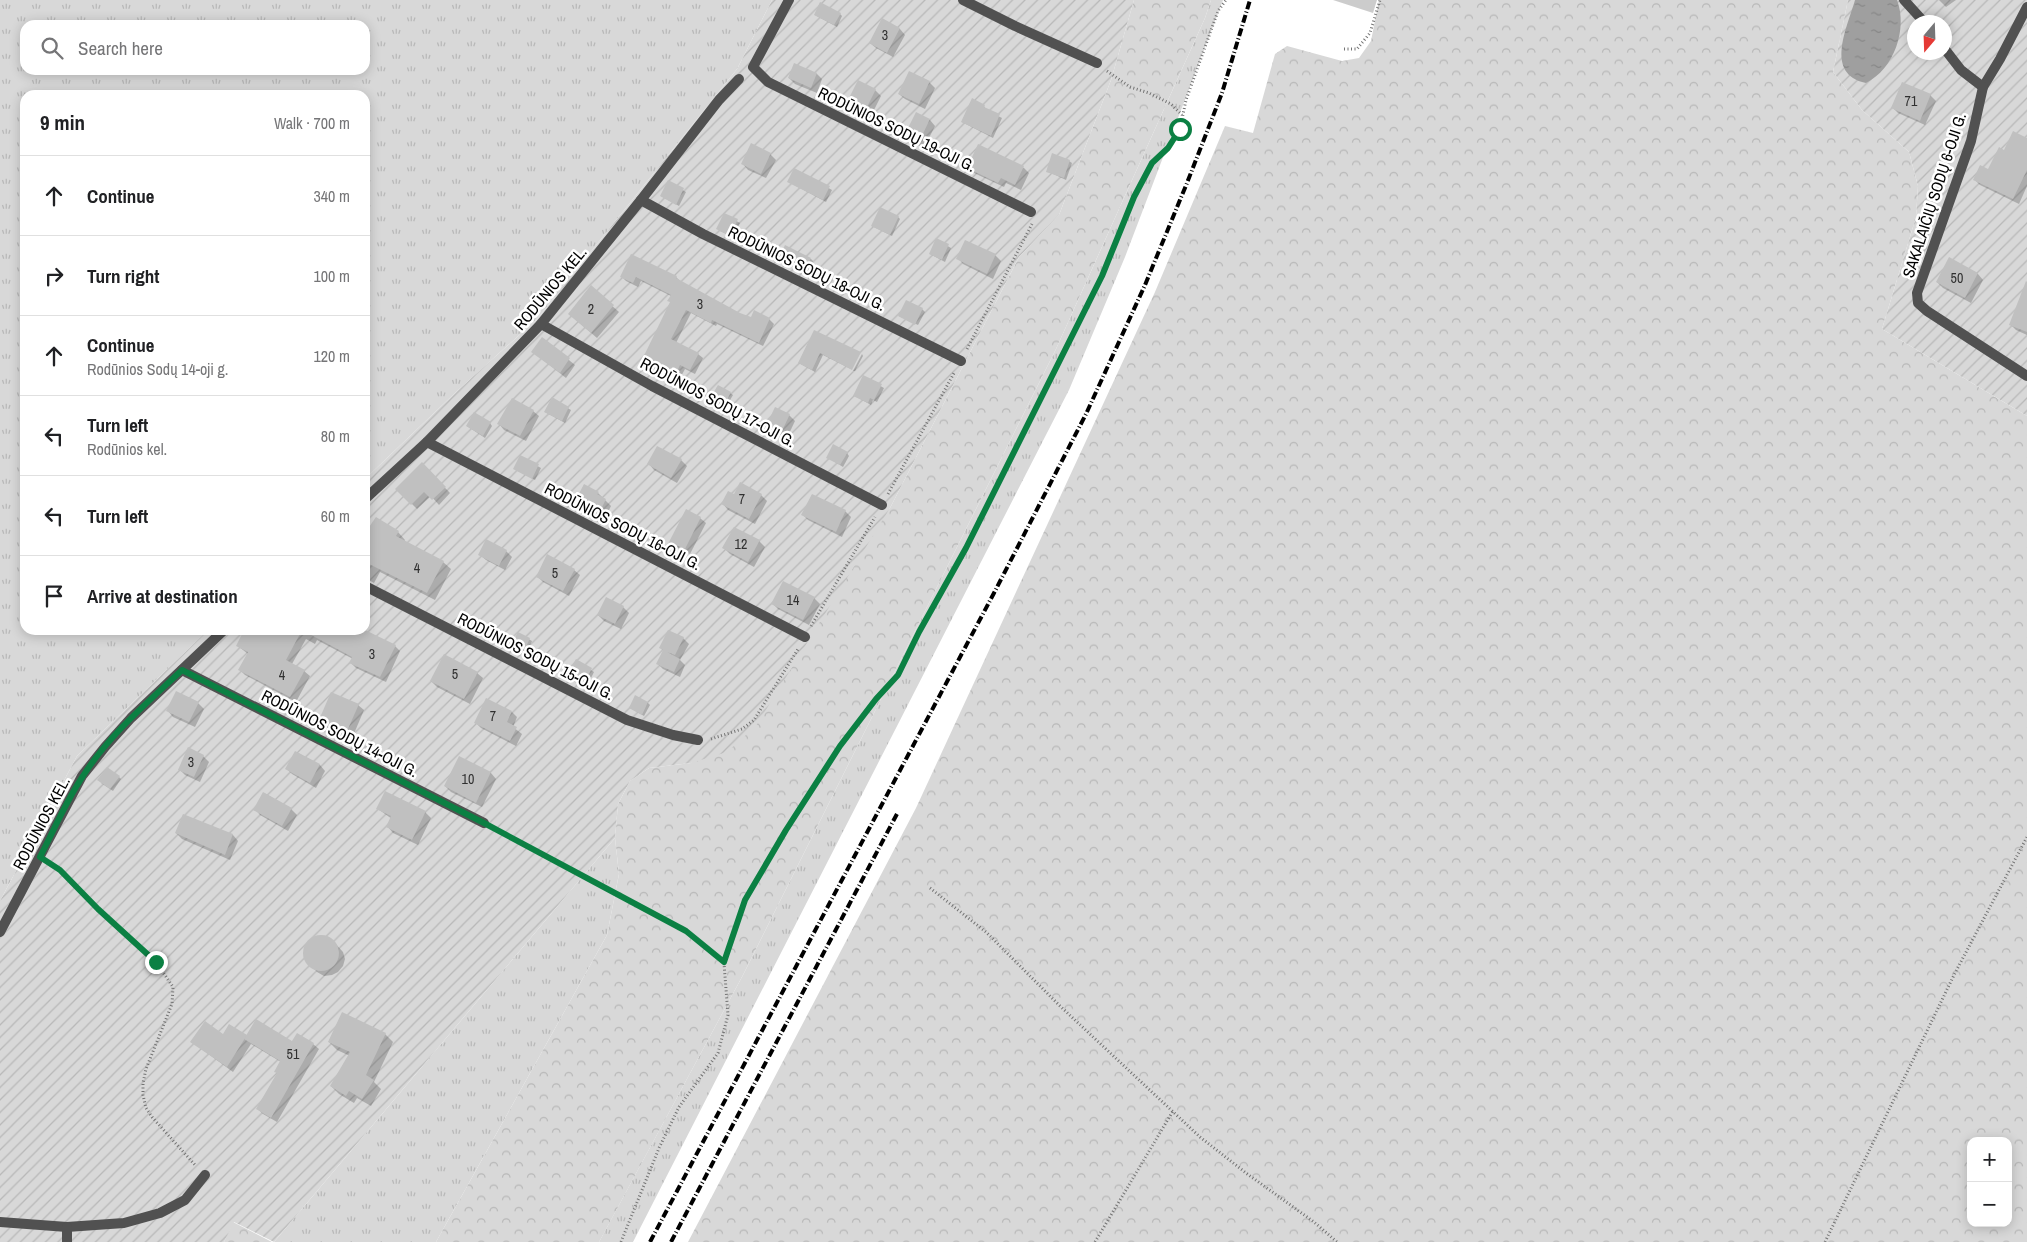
<!DOCTYPE html>
<html lang="en">
<head>
<meta charset="utf-8">
<style>
  body { margin:0; font-family:"Archivo Narrow",sans-serif; background:#f2f2f2; color:#202124 }
  .controls { position:absolute; right:15px; bottom:15px; display:grid; overflow:hidden; border-radius:10px; box-shadow:0 2px 12px #0003 }
  .controls button { width:45px; height:45px; display:grid; place-items:center; padding:0; border:0; border-bottom:1px solid #e0e0e0; background:#fff; color:#202124; font:25px sans-serif }
  .compass { position:absolute; left:1907px; top:15px; width:45px; height:45px; border-radius:50%; background:#fff; box-shadow:0 2px 12px #0003; rotate:199deg }
  .stop { position:absolute; width:15px; height:15px; margin:-11px; border:4px solid #0b8043; border-radius:50%; background:#fff }
  .stop.end { background:#0b8043; border-color:#fff; box-shadow:0 1px 5px #0008 }
  .list { margin:0; padding:0; list-style:none }
  h2 { display:flex; justify-content:space-between; align-items:center; height:65px; margin:0; padding:0 20px; font-size:21px }
  h2 small { font-size:16px; font-weight:400; color:#757577 }
  .list li { display:grid; grid-template-columns:32px 1fr auto; gap:15px; align-items:center; box-sizing:border-box; height:80px; padding:0 20px; border-top:1px solid #e0e0e0 }
  .list b { display:block; font-size:19px; white-space:nowrap }
  .list p { margin:0; font-size:16px; white-space:nowrap; color:#757577 }
  .list em { font-size:16px; font-style:normal; color:#757577 }
  .icon { flex:none; width:28px; height:28px; fill:none; stroke:currentColor; stroke-width:2; stroke-linecap:round; stroke-linejoin:round }
  .map { position:relative; flex:none; width:2027px; height:1242px; overflow:hidden }
  .search { position:absolute; background:#fff; box-shadow:0 2px 12px #0003; left:20px; top:20px; width:350px; height:55px; display:flex; align-items:center; gap:12px; box-sizing:border-box; padding:0 18px; border-radius:15px; color:#757577; font-size:19px }
  .panel { position:absolute; background:#fff; box-shadow:0 2px 12px #0003; left:20px; top:90px; width:350px; height:545px; border-radius:15px }
  .map>svg:first-child { display:block }
  .grass { fill:url(#grass-tufts); fill-rule:evenodd }
  .forest { fill:url(#forest-crowns); fill-rule:evenodd }
  .garden { fill:url(#garden-furrows); fill-rule:evenodd }
  .water { fill:url(#water-ripples) }
  .shadow { fill:#0003 }
  .building { fill:#c0c0c0 }
  .lines { fill:none; stroke-linecap:round; stroke-linejoin:round }
  .path { stroke:#737373; stroke-width:3; stroke-dasharray:1 2.5; stroke-linecap:butt }
  .minor { stroke:#515151; stroke-width:10 }
  .rail { stroke:#000; stroke-width:4; stroke-dasharray:8 2.5 1 2.5; stroke-linecap:butt }
  .route { stroke:#0b8043; stroke-width:6 }
  .labels { text-anchor:middle; dominant-baseline:central; stroke-width:5; stroke-linejoin:round; paint-order:stroke }
  .number-label { font-size:14px; fill:#303030 }
  .street-label { font-size:16px; fill:#000; stroke:#fff }
</style>
</head>
<body>
<div class="map">
<svg width="2027" height="1242" viewBox="0 0 2027 1242">
  <defs>
    <pattern id="grass-tufts" width="24" height="20" patternUnits="userSpaceOnUse" patternTransform="scale(1.25)"><rect width="24" height="20" fill="#d8d8d8"/><path d="M3 7l-1-3M5 7V3M7 7l1-3M15 17l-1-3M17 17v-4M19 17l1-3" fill="none" stroke="#b8b8b8"/></pattern>
    <pattern id="forest-crowns" width="20" height="18" patternUnits="userSpaceOnUse" patternTransform="scale(1.25)"><rect width="20" height="18" fill="#d8d8d8"/><path d="M2 6a3 3 0 1 1 6 0M12 15a3 3 0 1 1 6 0" fill="none" stroke="#b8b8b8"/></pattern>
    <pattern id="garden-furrows" width="10" height="10" patternUnits="userSpaceOnUse" patternTransform="scale(1.25)"><rect width="10" height="10" fill="#d8d8d8"/><path d="M-1 1l2-2M0 10L10 0M9 11l2-2" fill="none" stroke="#b8b8b8"/></pattern>
    <pattern id="water-ripples" width="26" height="14" patternUnits="userSpaceOnUse" patternTransform="scale(1.25)"><rect width="26" height="14" fill="#9f9f9f"/><path d="M2 4q2-2 4 0t4 0M15 11q2-2 4 0t4 0" fill="none" stroke="#878787"/></pattern>
  </defs>
  <rect width="100%" height="100%" fill="#fff"/>
  <g class="grass">
    <path d="M0,0H772L737,69L537,319L456,392L365,479V95H25V630H208L77,756L0,901ZM25,25H365V70H25Z"/>
    <path d="M1211,0H1223L1125,257L1069,390L633,1242H599L743,975L1056,349L1205,18Z"/>
    <path d="M615,838L619,874L607,935L436,1242H274Z"/>
  </g>
  <g class="forest">
    <path d="M1134,0H1211L1205,18L1056,349L743,975L604,1233L599,1242H436L607,935L619,874L615,838L618,804L630,781L649,768L691,763L890,508L1019,257L1059,215L1111,80Z"/>
    <path d="M1379,0H1848L1833,72L1862,110L1909,152L1918,186L1916,217L1882,329L2027,416V1242H688L916,808L1155,292L1225,126L1253,133L1275,54L1287,46L1342,61L1359,58L1371,41ZM1971,1141H2008V1223H1971Z"/>
    <path d="M233,1222L272,1242H224Z"/>
  </g>
  <g class="garden">
    <path d="M772,0H1134L1111,80L1059,215L1019,257L890,508L756,726L727,752L691,763L649,768L630,781L618,804L615,838L274,1242L234,1222L224,1242H0V901L77,756L208,630H365V479L456,392L537,319L737,69Z"/>
    <path d="M1848,0H2027V416L1882,329L1916,217L1918,186L1909,152L1862,110L1833,72ZM1914,22H1944V52H1914Z"/>
  </g>
  <path class="water" d="M1855,0H1897C1908,29 1894,69 1866,83C1824,74 1847,28 1855,0Z"/>
  <g class="shadow">
    <path d="M1333,0H1377L1373,13Z"/>
    <path d="M1939,0H1956L1946,7Z"/>
    <path d="M840,14L842,16L837,27L815,15Z"/>
    <path d="M882,20L900,29L905,35L893,57L876,48L870,43Z"/>
    <path d="M795,65L817,74L822,79L817,93L795,84L789,78Z"/>
    <path d="M929,82L935,88L925,109L905,99L899,94Z"/>
    <path d="M875,90L881,96L869,120L852,111L846,105Z"/>
    <path d="M1930,95L1936,101L1925,125L1898,113L1893,108Z"/>
    <path d="M984,106L986,110L1002,118L993,138L962,122Z"/>
    <path d="M916,114L930,120L935,126L924,148L911,142L905,136Z"/>
    <path d="M2027,140V186L2019,204L1980,185L1974,179L1988,171L2005,151Z"/>
    <path d="M979,146L1024,168L1029,173L1021,190L1006,183L1004,187L974,173L969,167Z"/>
    <path d="M770,154L776,160L766,178L748,170L743,164Z"/>
    <path d="M1069,161L1072,163L1066,180L1047,171Z"/>
    <path d="M795,169L832,190L826,202L789,182Z"/>
    <path d="M668,182L686,192L679,206L661,196Z"/>
    <path d="M724,214L740,223L733,237L720,231Z"/>
    <path d="M898,217L900,219L892,236L872,226Z"/>
    <path d="M937,240L951,248L945,262L930,254Z"/>
    <path d="M966,241L996,256L1001,261L993,279L963,264L958,258Z"/>
    <path d="M811,259L813,261L807,273L779,260Z"/>
    <path d="M1949,259L1978,274L1983,280L1971,303L1943,288L1937,282Z"/>
    <path d="M622,277H676L681,282L739,314L752,318L755,312L769,319L774,324L763,346L717,324L716,326L691,313L676,343L698,354L703,358L695,374L685,369L677,384L646,368L641,364L671,303V296L641,281L638,287L626,281Z"/>
    <path d="M591,287L619,312L597,338L575,319Z"/>
    <path d="M922,309L925,312L918,325L899,316Z"/>
    <path d="M2027,309V335L2016,330L2010,324Z"/>
    <path d="M814,332L851,369L823,355L815,372L799,363Z"/>
    <path d="M543,339L575,365L566,378L533,352Z"/>
    <path d="M862,354L863,356L855,371H853Z"/>
    <path d="M864,377L884,388L877,402L873,400L871,405L855,396Z"/>
    <path d="M730,393L733,395L726,407L714,401Z"/>
    <path d="M552,399L571,410L565,423L545,412Z"/>
    <path d="M533,411L539,416L526,441L504,430L499,424Z"/>
    <path d="M789,415L795,421L787,438L773,431L767,425Z"/>
    <path d="M490,423L492,426L485,438L467,426Z"/>
    <path d="M847,453L849,456L843,467L827,457Z"/>
    <path d="M521,457L541,468L535,480L515,469Z"/>
    <path d="M681,460L687,466L677,483L654,470L649,464Z"/>
    <path d="M422,464L450,493L439,505L431,496L417,509L397,489Z"/>
    <path d="M598,493L611,506L602,524L579,512L573,507Z"/>
    <path d="M761,495L767,501L755,524L728,510L723,504L734,496Z"/>
    <path d="M812,495L845,511L851,517L842,537L808,520L803,515Z"/>
    <path d="M700,518L706,523L690,554L676,547L671,542Z"/>
    <path d="M398,532L405,540L404,542L443,562L451,569L435,600L380,572L374,583L365,578V536Z"/>
    <path d="M759,541L765,547L754,567L730,554L724,548Z"/>
    <path d="M506,551L512,557L505,570L486,560L480,555Z"/>
    <path d="M574,570L580,575L569,596L543,582L537,576Z"/>
    <path d="M814,598L820,604L809,625L778,609L773,604Z"/>
    <path d="M623,607L629,613L621,629L604,621L598,615Z"/>
    <path d="M246,630H362L395,646L400,651L386,682L356,668L351,663L353,659L317,640L315,644L306,639L292,664L304,671L310,676L296,702L245,675L240,670L248,654L238,646Z"/>
    <path d="M518,633L532,641L525,656L511,647Z"/>
    <path d="M683,638L689,644L680,660L685,665L680,677L663,669L658,664L664,651L661,648Z"/>
    <path d="M576,661L594,672L586,688L570,679Z"/>
    <path d="M477,673L483,678L470,704L437,687L431,681Z"/>
    <path d="M198,703L204,709L195,727L173,717L168,711Z"/>
    <path d="M648,703L650,705L644,716L630,708Z"/>
    <path d="M358,705L364,710L350,743L324,732L318,726Z"/>
    <path d="M512,712L517,717L513,727L522,734L516,746L481,728L475,722Z"/>
    <path d="M296,752L320,765L325,771L316,788L292,774L287,769Z"/>
    <path d="M203,756L209,762L200,782L185,775L179,769Z"/>
    <path d="M460,758L491,773L496,779L482,807L451,792L445,786Z"/>
    <path d="M119,777L121,779L113,791L101,783Z"/>
    <path d="M264,793L291,809L297,815L288,831L260,815L255,809Z"/>
    <path d="M378,809L425,812L431,818L418,845L393,833L388,827L392,819Z"/>
    <path d="M184,815L233,835L238,841L230,860L182,839L176,833Z"/>
    <path d="M318,936H325L332,940L343,952L345,959L343,966L338,972L332,975L324,976L317,972L306,960L304,953L306,945L311,940Z"/>
    <path d="M385,1034L393,1042L374,1082L381,1089L371,1106L357,1098L354,1103L339,1094L331,1086L350,1056L337,1050L329,1042Z"/>
    <path d="M224,1036H246L292,1043L313,1044L319,1049L277,1122L263,1114L257,1108L278,1074L281,1062L251,1044L233,1072L192,1042Z"/>
  </g>
  <g class="building">
    <path d="M820,2L841,13L834,25L814,15Z"/>
    <path d="M882,18L900,28L887,53L869,43Z"/>
    <path d="M794,63L817,73L811,88L788,78Z"/>
    <path d="M909,71L930,81L919,104L898,94Z"/>
    <path d="M858,80L876,89L863,115L845,106Z"/>
    <path d="M1902,82L1931,94L1920,121L1891,108Z"/>
    <path d="M972,98L985,105L984,107L1000,114L991,136L961,122Z"/>
    <path d="M916,112L930,119L918,144L904,136Z"/>
    <path d="M2013,131L2027,138V170L2013,199L1973,180L1980,165L1988,169L1999,147L2004,150Z"/>
    <path d="M751,143L771,153L761,174L741,164Z"/>
    <path d="M978,144L1024,166L1015,185L1001,178L998,183L967,168Z"/>
    <path d="M1052,153L1070,160L1064,178L1046,172Z"/>
    <path d="M794,168L830,186L823,200L787,182Z"/>
    <path d="M668,180L684,188L676,205L660,196Z"/>
    <path d="M880,207L899,216L890,235L871,226Z"/>
    <path d="M724,213L738,219L730,236L716,229Z"/>
    <path d="M936,238L949,244L942,260L929,254Z"/>
    <path d="M965,240L996,254L987,274L956,259Z"/>
    <path d="M785,245L811,258L804,272L778,260Z"/>
    <path d="M631,254L677,276L676,278L740,313L751,317L754,310L770,318L759,343L712,320L711,323L686,310L671,339L699,353L690,370L680,365L673,380L640,364L670,302L667,301L671,295L636,277L633,283L620,277Z"/>
    <path d="M1949,257L1978,273L1965,298L1936,282Z"/>
    <path d="M2026,281L2027,282V332L2009,325Z"/>
    <path d="M591,285L614,305L591,333L568,314Z"/>
    <path d="M906,300L923,308L915,325L898,316Z"/>
    <path d="M814,330L861,352L852,370L820,353L812,370L798,363Z"/>
    <path d="M542,337L570,358L560,373L531,352Z"/>
    <path d="M863,375L882,384L874,400L870,398L868,403L853,396Z"/>
    <path d="M718,385L731,392L724,406L710,398Z"/>
    <path d="M552,397L569,407L562,421L544,412Z"/>
    <path d="M512,398L534,410L520,436L497,424Z"/>
    <path d="M775,407L790,414L781,433L766,426Z"/>
    <path d="M474,412L491,422L483,436L466,426Z"/>
    <path d="M833,444L848,452L840,465L826,458Z"/>
    <path d="M657,446L682,459L671,478L647,464Z"/>
    <path d="M520,455L539,464L532,479L513,469Z"/>
    <path d="M422,462L446,487L432,500L424,492L411,505L395,489Z"/>
    <path d="M740,482L762,494L749,519L721,504L728,491L734,494Z"/>
    <path d="M584,484L599,492L597,494L606,499L596,520L572,507Z"/>
    <path d="M812,494L846,510L836,532L801,515Z"/>
    <path d="M686,509L701,517L685,549L669,542Z"/>
    <path d="M376,517L399,531L396,536L444,561L427,593L365,562V533Z"/>
    <path d="M734,527L760,540L748,562L722,548Z"/>
    <path d="M486,539L507,550L499,566L478,555Z"/>
    <path d="M547,554L575,569L563,591L536,577Z"/>
    <path d="M783,581L815,597L803,620L771,604Z"/>
    <path d="M606,597L624,606L615,624L597,615Z"/>
    <path d="M244,630H365L396,645L380,677L349,663L352,657L302,630L286,660L305,670L290,697L238,670L248,652L236,646Z"/>
    <path d="M668,630L684,637L675,655L667,652L680,659L674,672L656,664L663,650L659,648Z"/>
    <path d="M518,632L530,638L523,654L510,648Z"/>
    <path d="M444,654L478,672L464,699L430,681Z"/>
    <path d="M576,659L592,668L583,686L566,677Z"/>
    <path d="M176,691L199,702L189,722L166,711Z"/>
    <path d="M331,692L359,704L344,738L316,727Z"/>
    <path d="M635,695L648,702L642,715L629,708Z"/>
    <path d="M486,698L512,711L507,722L517,727L510,741L474,723Z"/>
    <path d="M188,747L204,755L194,777L178,770Z"/>
    <path d="M295,751L320,764L310,783L285,769Z"/>
    <path d="M459,756L491,772L476,803L444,786Z"/>
    <path d="M107,767L120,776L110,789L97,780Z"/>
    <path d="M385,791L426,811L412,840L386,827L391,816L376,809Z"/>
    <path d="M263,792L292,808L282,826L253,810Z"/>
    <path d="M183,814L233,834L225,855L175,833Z"/>
    <circle cx="321" cy="953" r="18"/>
    <path d="M342,1012L386,1033L366,1075L374,1080L362,1099L349,1091L346,1096L330,1086L350,1052L328,1042Z"/>
    <path d="M256,1019L292,1041L297,1033L314,1043L271,1118L256,1109L277,1073L274,1072L280,1061L244,1039Z"/>
    <path d="M205,1021L223,1034L229,1024L247,1035L227,1067L190,1042Z"/>
  </g>
  <g class="lines">
    <g class="path">
      <path d="M1344,49H1357L1370,33L1380,0"/>
      <path d="M1107,71L1130,87L1149,93L1171,104L1182,115"/>
      <path d="M967,349L1032,224"/>
      <path d="M888,494L954,373"/>
      <path d="M811,626L875,517"/>
      <path d="M711,739L742,729L754,720L798,649"/>
      <path d="M496,829L686,931L724,963"/>
      <path d="M51,864L60,870L98,909L156,962L173,987L172,1004L146,1069L143,1083V1095L146,1108L152,1117L195,1165"/>
      <path d="M930,888L986,932L1060,1006L1200,1137L1246,1173L1314,1222L1337,1242"/>
      <path d="M621,1242L659,1148L679,1107L718,1053L728,1015L724,963L745,901L786,830L840,746L876,699L898,675L919,632L966,548L1103,276L1134,197L1152,163L1168,148L1180,129L1186,100L1218,11L1226,0"/>
      <path d="M1095,1242L1173,1111"/>
      <path d="M1825,1242L1955,973L2027,837"/>
    </g>
    <g class="minor">
      <path d="M789,0L753,67L768,82L1031,212"/>
      <path d="M963,0L1015,26L1097,63"/>
      <path d="M1904,0L1924,22"/>
      <path d="M2027,7L2000,59L1983,87L1971,141L1917,293L1918,303L1927,311L2027,376"/>
      <path d="M1944,48L1961,70L1983,87"/>
      <path d="M641,200L703,234L961,361"/>
      <path d="M541,324L652,386L882,505"/>
      <path d="M427,442L805,637"/>
      <path d="M365,499L427,442L541,324L641,200L719,100L739,79"/>
      <path d="M365,586L627,720L673,735L698,740"/>
      <path d="M182,670L484,823"/>
      <path d="M0,932L82,776L105,747L131,718L224,630"/>
      <path d="M0,1222L67,1227L124,1223L160,1213L185,1200L205,1175"/>
      <path d="M67,1227V1242"/>
    </g>
    <g class="rail">
      <path d="M650,1242L994,593L1086,414L1145,285L1187,183L1222,93L1250,0"/>
      <path d="M671,1242L898,812"/>
    </g>
  </g>
  <g class="lines">
    <path class="route" d="M156,962L98,909L60,870L40,857C54,830 66,801 83,776C109,735 147,703 182,670L484,823L686,931L724,962L745,900L786,830L840,746L876,699L898,675L919,632L966,548L1102,276L1134,197L1152,163L1168,148L1180,129"/>
  </g>
  <g class="labels">
    <g class="number-label">
      <text x="885" y="35">3</text>
      <text x="1911" y="101">71</text>
      <text x="1957" y="278">50</text>
      <text x="700" y="304">3</text>
      <text x="591" y="309">2</text>
      <text x="742" y="499">7</text>
      <text x="741" y="544">12</text>
      <text x="417" y="568">4</text>
      <text x="555" y="573">5</text>
      <text x="793" y="600">14</text>
      <text x="372" y="654">3</text>
      <text x="455" y="674">5</text>
      <text x="282" y="675">4</text>
      <text x="493" y="716">7</text>
      <text x="191" y="762">3</text>
      <text x="468" y="779">10</text>
      <text x="293" y="1054">51</text>
    </g>
    <g class="street-label">
      <text transform="translate(897 129) rotate(26)">RODŪNIOS SODŲ 19-OJI G.</text>
      <text transform="translate(1934 195) rotate(-72)">SAKALAIČIŲ SODŲ 6-OJI G.</text>
      <text transform="translate(807 268) rotate(26)">RODŪNIOS SODŲ 18-OJI G.</text>
      <text transform="translate(550 288) rotate(-50)">RODŪNIOS KEL.</text>
      <text transform="translate(718 402) rotate(28)">RODŪNIOS SODŲ 17-OJI G.</text>
      <text transform="translate(623 526) rotate(27)">RODŪNIOS SODŲ 16-OJI G.</text>
      <text transform="translate(536 656) rotate(27)">RODŪNIOS SODŲ 15-OJI G.</text>
      <text transform="translate(340 733) rotate(27)">RODŪNIOS SODŲ 14-OJI G.</text>
      <text transform="translate(41 823) rotate(-62)">RODŪNIOS KEL.</text>
    </g>
  </g>
</svg>
<div class="controls">
<button>+</button>
<button>−</button>
</div>
<svg class="compass" viewBox="-18 -18 36 36"><path d="M0-13l5 13h-10z" fill="#e53935"/><path d="M0 13l5-13h-10z" fill="#757577"/></svg>
<div class="stop" style="left:1180px;top:129px"></div>
<div class="stop end" style="left:156px;top:962px"></div>
<div class="search"><svg class="icon" aria-label="search" viewBox="0 0 24 24"><circle cx="10" cy="10" r="6"/><path d="M15 15l6 6"/></svg>Search here</div>
<section class="panel">
<h2>9 min<small>Walk · 700 m</small></h2>
<ul class="list">
<li><svg class="icon" aria-label="ahead" viewBox="0 0 24 24"><path d="M12 20V5M6 11l6-6 6 6"/></svg><div><b>Continue</b></div><em>340 m</em></li>
<li><svg class="icon" aria-label="right" viewBox="0 0 24 24"><path d="M7 20v-9h11M14 6l5 5-5 5"/></svg><div><b>Turn right</b></div><em>100 m</em></li>
<li><svg class="icon" aria-label="ahead" viewBox="0 0 24 24"><path d="M12 20V5M6 11l6-6 6 6"/></svg><div><b>Continue</b><p>Rodūnios Sodų 14-oji g.</p></div><em>120 m</em></li>
<li><svg class="icon" aria-label="left" viewBox="0 0 24 24"><path d="M17 20v-9H6M10 6l-5 5 5 5"/></svg><div><b>Turn left</b><p>Rodūnios kel.</p></div><em>80 m</em></li>
<li><svg class="icon" aria-label="left" viewBox="0 0 24 24"><path d="M17 20v-9H6M10 6l-5 5 5 5"/></svg><div><b>Turn left</b></div><em>60 m</em></li>
<li><svg class="icon" aria-label="arrive" viewBox="0 0 24 24"><path d="M6 21V4h12l-3 4 3 4H6"/></svg><div><b>Arrive at destination</b></div></li>
</ul>
</section>
</div>
</body>
</html>
